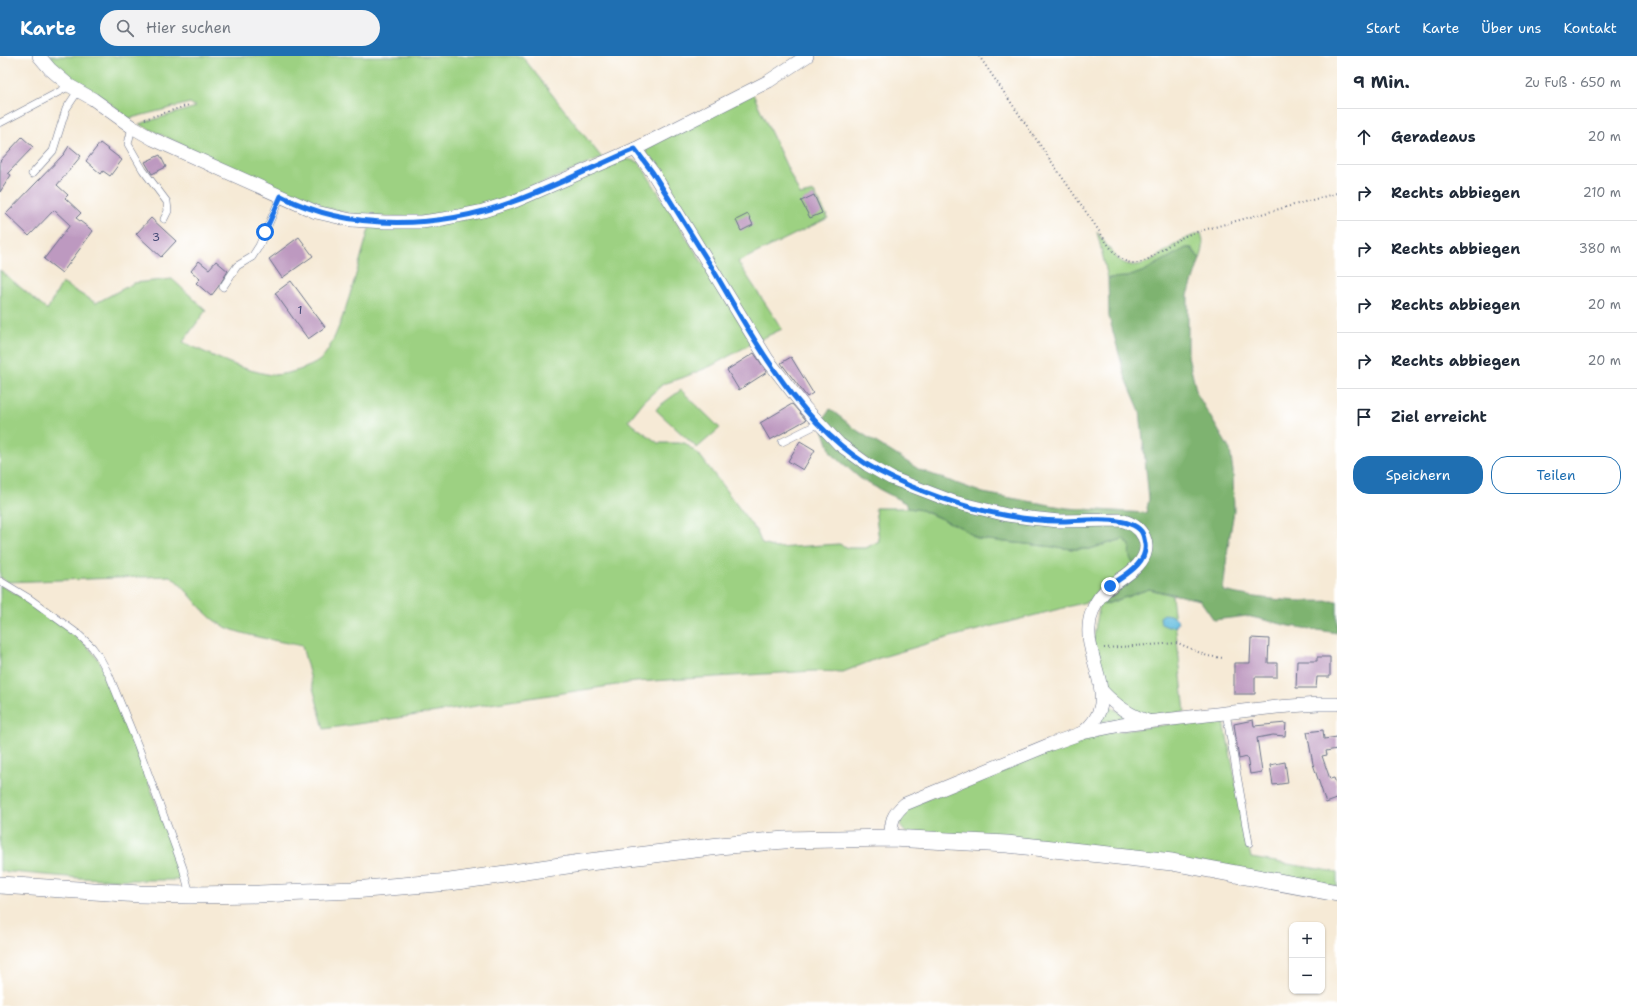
<!DOCTYPE html>
<html lang="de">
<head>
<meta charset="utf-8">
<style>
  body { margin:0; font-family:"Shantell Sans",sans-serif; background:#f2f2f3; color:#1f2937 }
  .controls { position:absolute; right:12px; bottom:12px; display:grid; overflow:hidden; border-radius:8px; box-shadow:0 1px 3px #0004 }
  .controls button { width:36px; height:36px; display:grid; place-items:center; padding:0; border:0; border-bottom:1px solid #e0e1e3; background:#fff; color:#1f2937; font:20px sans-serif }
  .stop { position:absolute; width:12px; height:12px; margin:-9px; border:3px solid #1a73e8; border-radius:50%; background:#fff }
  .stop.end { background:#1a73e8; border-color:#fff; box-shadow:0 1px 4px #0008 }
  .list { margin:0; padding:0; list-style:none }
  h2 { display:flex; justify-content:space-between; align-items:center; height:52px; margin:0; padding:0 16px; font-size:17px }
  h2 small { font-size:13px; font-weight:400; color:#747a83 }
  .list li { display:grid; grid-template-columns:26px 1fr auto; gap:12px; align-items:center; box-sizing:border-box; height:56px; padding:0 16px; border-top:1px solid #e0e1e3 }
  .list b { display:block; font-size:15px; white-space:nowrap }
  .list em { font-size:13px; font-style:normal; color:#747a83 }
  .actions { display:flex; gap:8px; padding:12px 16px }
  .actions a { flex:1; padding:9px 0; border:1px solid #1f6fb2; border-radius:16px; text-align:center; font-size:14px; color:#1f6fb2 }
  .actions .main { background:#1f6fb2; color:#fff }
  .icon { flex:none; width:22px; height:22px; fill:none; stroke:currentColor; stroke-width:2; stroke-linecap:round; stroke-linejoin:round }
  .map { position:relative; flex:none; width:1337px; height:950px; overflow:hidden }
  header { display:flex; align-items:center; gap:24px; box-sizing:border-box; height:56px; padding:0 20px; background:#1f6fb2; color:#fff }
  header strong { font-size:19px }
  nav { display:flex; gap:22px; margin-inline-start:auto; font-size:14px }
  .search { width:280px; height:36px; background:#f2f2f3; display:flex; align-items:center; gap:10px; box-sizing:border-box; padding:0 14px; border-radius:22px; color:#747a83; font-size:15px }
  main { display:flex }
  aside { flex:1; background:#fff }
  .map>svg:first-child { display:block }
  .green { fill:#9dd182; stroke:#5c8070 }
  .forest { fill:#7eb370; stroke:#4c7167 }
  .water { fill:#60bbde; stroke:#3e759e }
  .building { fill:#bd99c0 }
  .lines { fill:none; stroke-linecap:round; stroke-linejoin:round }
  .service-casing { stroke:#687088; stroke-width:8 }
  .minor-casing { stroke:#687088; stroke-width:14 }
  .tertiary-casing { stroke:#687088; stroke-width:18 }
  .path { stroke:#687088; stroke-width:2; stroke-dasharray:1 3; stroke-linecap:butt }
  .service { stroke:#fff; stroke-width:7 }
  .minor { stroke:#fff; stroke-width:13 }
  .tertiary { stroke:#fff; stroke-width:17 }
  .route { stroke:#1a73e8; stroke-width:5 }
  .labels { text-anchor:middle; dominant-baseline:central; stroke-width:3; stroke-linejoin:round; paint-order:stroke }
  .number-label { font-size:12px; fill:#444a76 }
</style>
</head>
<body>
<header>
<strong>Karte</strong>
<div class="search"><svg class="icon" aria-label="search" viewBox="0 0 24 24"><circle cx="10" cy="10" r="6"/><path d="M15 15l6 6"/></svg>Hier suchen</div>
<nav><a>Start</a><a>Karte</a><a>Über uns</a><a>Kontakt</a></nav>
</header>
<main>
<div class="map">
<svg width="1337" height="950" viewBox="0 0 1337 950">
  <rect width="100%" height="100%" fill="#fff"/>
  <filter id="ink" filterUnits="userSpaceOnUse"><feTurbulence type="fractalNoise" baseFrequency=".025" numOctaves="2"/><feDisplacementMap in="SourceGraphic" scale="8" xChannelSelector="R" yChannelSelector="G"/><feConvolveMatrix kernelMatrix="1 2 1 2 8 2 1 2 1" color-interpolation-filters="sRGB"/></filter>
  <filter id="wash" filterUnits="userSpaceOnUse"><feTurbulence type="fractalNoise" baseFrequency=".012" numOctaves="4" result="noise"/><feDisplacementMap in="SourceGraphic" scale="16" xChannelSelector="R" yChannelSelector="G"/><feGaussianBlur stdDeviation="0.9" result="paint"/><feColorMatrix in="noise" values="0 0 0 0 0 0 0 0 0 0 0 0 0 0 0 0 0 1.4 0 .05"/><feComposite in="paint" operator="in"/></filter>
  <g filter="url(#wash)">
    <rect width="100%" height="100%" fill="#f6ead6"/>
    <g class="green">
      <path d="M44,0H522L602,102L490,149L428,161H367L326,152L296,144L139,68L196,51L190,47L127,63L119,54L97,38L80,27L71,26Z"/>
      <path d="M753,38L800,139L814,136L828,162L738,206L782,273L759,284L646,99V91Z"/>
      <path d="M627,103L639,106L753,287L711,310L682,322L663,328L644,345L628,365L658,387H685L701,401L757,476L762,488L776,492L839,488L849,492H866L879,485L875,452H908L921,454L962,472L978,483L1073,493H1090L1123,483L1130,489L1135,508L1094,544L943,583L879,602L843,616L813,615L636,626L324,673L302,590C280,585 236,579 218,567C199,555 189,533 170,520L7,526L0,521V214L47,254L62,227L96,247L134,227L172,223L206,254L183,286C209,298 234,311 262,317C266,318 271,319 274,319C288,318 310,312 320,304C340,287 361,198 370,170L439,169Z"/>
      <path d="M1097,176C1104,185 1110,195 1118,203C1137,219 1157,200 1173,190C1181,184 1191,180 1201,177C1204,187 1204,193 1200,203L1192,192H1186L1144,215L1128,221L1108,222Z"/>
      <path d="M681,334L720,372L697,392L656,354L659,350Z"/>
      <path d="M0,529C31,546 62,566 87,590C109,612 117,644 128,672C147,721 165,771 183,820L182,824H132L79,822L0,815Z"/>
      <path d="M1149,533L1172,539L1185,656L1147,660L1127,652L1109,638L1100,621L1093,585L1100,547L1109,536L1104,549Z"/>
      <path d="M1107,648L1128,662L1099,666Z"/>
      <path d="M1223,661L1251,802L1337,816V831L906,777L901,771L900,766L908,751L1066,686L1099,678Z"/>
    </g>
    <path class="forest" d="M1186,192H1191L1200,203L1188,239V300L1197,338L1230,394L1233,415L1234,455L1228,491L1223,535C1262,544 1298,546 1337,545V577L1290,570L1247,560L1214,564L1200,544L1149,533L1103,549L1109,536L1135,508C1128,503 1129,498 1130,489L1123,483L1090,493H1073L978,483L962,472L922,454L908,452L907,448L862,424L831,397L821,367L830,353L858,375L920,414L983,437L1067,452L1146,457L1149,443L1140,355L1125,320L1109,261L1108,222L1128,221L1144,215Z"/>
    <path class="water" d="M1164,558C1170,559 1176,560 1179,566L1176,570L1168,571L1161,568L1160,561Z"/>
    <g id="blocks">
      <g class="building">
        <path d="M22,81L33,91L8,117L11,119L0,136V105Z"/>
        <path d="M100,87L122,104L110,120L103,115L101,118L86,105Z"/>
        <path d="M69,90L81,100L57,129L68,139L65,142L81,157L76,162L93,175L62,217L44,203L70,169L54,154L29,180L6,158L64,98Z"/>
        <path d="M160,99L166,111L152,118L145,106Z"/>
        <path d="M814,139L822,157L810,162L801,145Z"/>
        <path d="M748,158L753,169L741,175L736,164Z"/>
        <path d="M151,162L176,185L161,201L136,178Z"/>
        <path d="M299,181L313,200L282,222L269,203Z"/>
        <path d="M199,205L209,213L216,205L228,215L218,231L211,240L196,227L200,223L191,215Z"/>
        <path d="M291,225L325,271L308,283L275,237Z"/>
        <path d="M754,297L767,316L739,334L727,314Z"/>
        <path d="M791,301L813,337L807,341L781,307Z"/>
        <path d="M792,348L806,364L770,384L760,367Z"/>
        <path d="M800,385L815,394L803,414L788,405Z"/>
        <path d="M1251,582L1269,583L1268,607H1277V621H1255V638H1234V607H1250Z"/>
        <path d="M1317,601H1330V621H1317L1316,632H1296L1297,605H1317Z"/>
        <path d="M1253,664L1254,670L1286,667L1285,680L1273,679L1257,682L1262,716L1250,718L1247,701L1239,703L1234,668Z"/>
        <path d="M1323,674L1324,683L1337,681V693L1326,695L1327,699L1322,700L1330,723L1334,722L1337,730V743L1326,747L1313,708L1307,676Z"/>
        <path d="M1285,706L1288,727L1273,729L1270,709Z"/>
      </g>
    </g>
  </g>
  <g filter="url(#ink)">
    <use href="#blocks" fill-opacity="0" stroke="#687088" stroke-width="1"/>
    <g class="lines">
      <g class="service-casing">
        <g id="service">
          <path d="M0,67L70,30"/>
          <path d="M132,71L128,88L143,114L167,146L168,155L164,163"/>
          <path d="M32,118L53,95L66,53L78,35"/>
          <path d="M223,231L237,210L252,201L259,190L281,140"/>
          <path d="M782,386L818,368"/>
          <path d="M0,525L30,543L78,578L92,591L100,602L109,619L138,690L183,812L190,838"/>
          <path d="M1226,657L1249,787"/>
        </g>
      </g>
      <g class="minor-casing">
        <g id="minor">
          <path d="M39,0L50,13L70,30L93,43L132,71L153,83L316,156L351,164L385,166H422L443,163L483,155L515,145L635,93L769,25L807,0"/>
          <path d="M635,93L653,117L767,303L805,352L839,388L868,409L891,422L954,446L1007,459L1030,462L1059,465L1120,464C1143,469 1155,490 1138,509C1122,527 1102,528 1092,556C1076,600 1128,642 1082,677"/>
          <path d="M1102,635C1115,649 1130,660 1148,665"/>
          <path d="M891,782C891,765 892,759 905,748L1051,688L1082,677L1121,669L1277,651L1318,648H1337"/>
        </g>
      </g>
      <g class="tertiary-casing">
        <path id="tertiary" d="M0,829L140,838L190,839L259,838L353,834L450,826L581,807L719,790L784,784L891,782L1007,788L1109,799L1172,806L1337,837"/>
      </g>
      <g class="path">
        <path d="M979,0L1097,172C1104,182 1111,196 1122,203C1139,215 1155,198 1169,189C1177,184 1184,180 1193,177L1337,137"/>
        <path d="M145,63L189,49"/>
        <path d="M1104,592L1178,587L1207,600L1223,602"/>
      </g>
      <use href="#service" class="service"/>
      <use href="#minor" class="minor"/>
      <use href="#tertiary" class="tertiary"/>
    </g>
  </g>
  <g class="lines" filter="url(#ink)">
    <path class="route" d="M265,176L281,140C352,177 441,172 515,145C556,130 595,110 635,93L653,117C672,148 692,179 711,210C756,287 807,384 892,422C944,446 1003,464 1060,465C1081,465 1127,458 1141,475C1144,479 1144,483 1145,488C1148,508 1123,520 1110,530"/>
  </g>
  <g class="labels">
    <g class="number-label">
      <text x="156" y="181">3</text>
      <text x="300" y="254">1</text>
    </g>
  </g>
</svg>
<div class="controls">
<button>+</button>
<button>−</button>
</div>
<div class="stop" style="left:265px;top:176px"></div>
<div class="stop end" style="left:1110px;top:530px"></div>
</div>
<aside>
<h2>9 Min.<small>Zu Fuß · 650 m</small></h2>
<ul class="list">
<li><svg class="icon" aria-label="ahead" viewBox="0 0 24 24"><path d="M12 20V5M6 11l6-6 6 6"/></svg><div><b>Geradeaus</b></div><em>20 m</em></li>
<li><svg class="icon" aria-label="right" viewBox="0 0 24 24"><path d="M7 20v-9h11M14 6l5 5-5 5"/></svg><div><b>Rechts abbiegen</b></div><em>210 m</em></li>
<li><svg class="icon" aria-label="right" viewBox="0 0 24 24"><path d="M7 20v-9h11M14 6l5 5-5 5"/></svg><div><b>Rechts abbiegen</b></div><em>380 m</em></li>
<li><svg class="icon" aria-label="right" viewBox="0 0 24 24"><path d="M7 20v-9h11M14 6l5 5-5 5"/></svg><div><b>Rechts abbiegen</b></div><em>20 m</em></li>
<li><svg class="icon" aria-label="right" viewBox="0 0 24 24"><path d="M7 20v-9h11M14 6l5 5-5 5"/></svg><div><b>Rechts abbiegen</b></div><em>20 m</em></li>
<li><svg class="icon" aria-label="arrive" viewBox="0 0 24 24"><path d="M6 21V4h12l-3 4 3 4H6"/></svg><div><b>Ziel erreicht</b></div></li>
</ul>
<div class="actions"><a class="main">Speichern</a><a>Teilen</a></div>
</aside>
</main>
</body>
</html>
